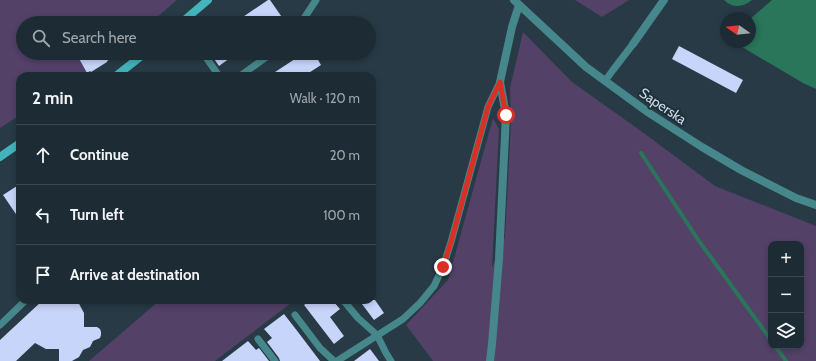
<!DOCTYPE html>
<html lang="en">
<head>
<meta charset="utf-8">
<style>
  body { margin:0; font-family:Cabin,sans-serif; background:#2a3840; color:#f1f3f6 }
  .controls { position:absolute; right:12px; bottom:12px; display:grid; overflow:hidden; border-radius:8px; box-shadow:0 2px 6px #0003 }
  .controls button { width:36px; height:36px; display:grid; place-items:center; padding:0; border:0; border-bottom:1px solid #3b484f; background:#1d2c34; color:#f1f3f6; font:20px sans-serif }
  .compass { position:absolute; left:720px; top:12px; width:36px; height:36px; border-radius:50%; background:#1d2c34; box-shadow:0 2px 6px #0003; rotate:284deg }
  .stop { position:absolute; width:12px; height:12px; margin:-9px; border:3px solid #d93025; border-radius:50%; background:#fff }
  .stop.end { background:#d93025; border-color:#fff; box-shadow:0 1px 4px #0008 }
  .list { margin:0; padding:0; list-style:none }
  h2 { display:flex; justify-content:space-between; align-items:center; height:52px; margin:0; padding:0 16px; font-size:17px }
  h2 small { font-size:13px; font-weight:400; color:#a0a7ac }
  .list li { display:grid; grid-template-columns:26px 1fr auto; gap:12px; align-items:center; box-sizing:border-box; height:60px; padding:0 16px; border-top:1px solid #3b484f }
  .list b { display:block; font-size:15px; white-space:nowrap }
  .list em { font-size:13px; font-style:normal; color:#a0a7ac }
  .icon { flex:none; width:22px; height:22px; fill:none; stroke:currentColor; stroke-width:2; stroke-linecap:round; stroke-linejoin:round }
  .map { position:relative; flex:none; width:816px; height:361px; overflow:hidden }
  .search { position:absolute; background:#1d2c34; box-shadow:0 2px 6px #0003; left:16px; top:16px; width:360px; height:44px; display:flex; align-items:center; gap:10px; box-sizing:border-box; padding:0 14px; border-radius:22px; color:#a0a7ac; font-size:15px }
  .panel { position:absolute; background:#1d2c34; box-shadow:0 2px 6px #0003; left:16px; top:72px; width:360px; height:232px; border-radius:12px }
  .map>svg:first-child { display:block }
  .green { fill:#534168; fill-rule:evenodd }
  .water { fill:#29765b }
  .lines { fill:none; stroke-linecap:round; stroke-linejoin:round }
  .stream { stroke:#29765b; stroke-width:4 }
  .building { fill:#c8d5fa }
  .lane { stroke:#46878b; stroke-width:7 }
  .street { stroke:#46878b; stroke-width:8 }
  .secondary { stroke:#43b4bb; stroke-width:8 }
  .route { stroke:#d93025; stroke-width:5 }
  .labels { text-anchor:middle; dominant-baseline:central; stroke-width:4; stroke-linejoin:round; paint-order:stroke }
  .street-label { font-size:14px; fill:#cfdae1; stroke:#1d2f3b }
</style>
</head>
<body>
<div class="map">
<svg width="816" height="361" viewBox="0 0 816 361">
  <rect width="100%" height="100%" fill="#273a45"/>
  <g class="green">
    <path d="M0,0H177L150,23H23V53H116L107,61V62L91,72L90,71L81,76H20V115L0,128Z"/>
    <path d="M575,0H629L602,17Z"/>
    <path d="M523,32L572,82L641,131L715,186L816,226V361H433L406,325L448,280L493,118L499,129L492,268L505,237L511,121L510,88ZM771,244H801V346H771Z"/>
    <path d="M160,300H295L215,361H89Z"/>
  </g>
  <g class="water">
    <path d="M724,0H752C743,7 733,9 724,0Z"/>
    <path d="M772,0H816V89L803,83L742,47L732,42H750V19Z"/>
  </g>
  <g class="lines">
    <g class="stream">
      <path d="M641,153L699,241L771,340"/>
      <path d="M775,346L786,361"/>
    </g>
  </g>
  <g class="building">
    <path d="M268,0H270L286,23H234Z"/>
    <path d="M679,46L743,80L736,93L672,59Z"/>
    <path d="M76,53H121L107,61V62L91,72L90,71L87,73Z"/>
    <path d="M210,53H237L219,66Z"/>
    <path d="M304,53H314L321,65L304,76H269Z"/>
    <path d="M20,184V220L3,195Z"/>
    <path d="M43,300H77L84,313V327H97L100,329L101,332V335L100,338L93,341L90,347L83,350L79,357L72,361H59V349H46L35,343L16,361H0V340Z"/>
    <path d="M311,300H332L340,309L330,317L344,336L334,344L304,305Z"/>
    <path d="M359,300H375L384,313L374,320Z"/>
    <path d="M284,314L298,332L320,361H280L279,358L267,342L272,338L264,329Z"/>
    <path d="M248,341L256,350L259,348L269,361H222Z"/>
    <path d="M370,349L379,361H354Z"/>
  </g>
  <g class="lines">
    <g class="lane">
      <path d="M301,23L316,0"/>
      <path d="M203,53L219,76"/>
      <path d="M240,76L272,53"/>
      <path d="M605,81L613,70L633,44"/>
      <path d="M343,300L358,318L377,335L386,353L391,361"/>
      <path d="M295,315L320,348L334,361"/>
      <path d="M0,325L26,300"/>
      <path d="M258,339L275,361"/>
      <path d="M337,361L403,319L420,303L434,286L443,267L451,242L488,107L500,82"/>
    </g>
    <g class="street">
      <path d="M514,0L586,67L649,113L702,147L741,170L796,198L816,205"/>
      <path d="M633,44L664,0"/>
      <path d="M490,361L492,344L499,259L506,115L500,82L512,27L519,5"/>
    </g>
    <g class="secondary">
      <path d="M181,23L208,0"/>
      <path d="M116,76L145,53"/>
      <path d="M0,157L20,143"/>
    </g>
  </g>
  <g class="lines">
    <path class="route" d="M443,267L451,242L488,107L500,82L506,115"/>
  </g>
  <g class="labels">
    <g class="street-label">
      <text transform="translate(663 106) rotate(34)">Saperska</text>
    </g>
  </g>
</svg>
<div class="controls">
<button>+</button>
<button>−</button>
<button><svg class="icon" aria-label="layers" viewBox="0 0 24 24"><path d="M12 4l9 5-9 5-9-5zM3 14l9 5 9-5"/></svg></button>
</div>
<svg class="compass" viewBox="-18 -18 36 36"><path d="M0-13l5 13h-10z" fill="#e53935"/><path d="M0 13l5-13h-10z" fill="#a0a7ac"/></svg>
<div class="stop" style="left:506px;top:115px"></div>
<div class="stop end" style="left:443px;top:267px"></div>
<div class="search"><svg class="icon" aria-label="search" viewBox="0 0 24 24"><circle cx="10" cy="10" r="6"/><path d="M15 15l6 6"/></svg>Search here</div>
<section class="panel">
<h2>2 min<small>Walk · 120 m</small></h2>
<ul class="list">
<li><svg class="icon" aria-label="ahead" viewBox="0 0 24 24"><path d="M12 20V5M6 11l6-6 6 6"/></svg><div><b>Continue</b></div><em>20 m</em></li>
<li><svg class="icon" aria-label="left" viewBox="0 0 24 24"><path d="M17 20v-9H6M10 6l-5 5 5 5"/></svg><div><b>Turn left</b></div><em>100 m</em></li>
<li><svg class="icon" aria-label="arrive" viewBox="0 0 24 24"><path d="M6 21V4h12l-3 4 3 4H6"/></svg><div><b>Arrive at destination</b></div></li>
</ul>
</section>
</div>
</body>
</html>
